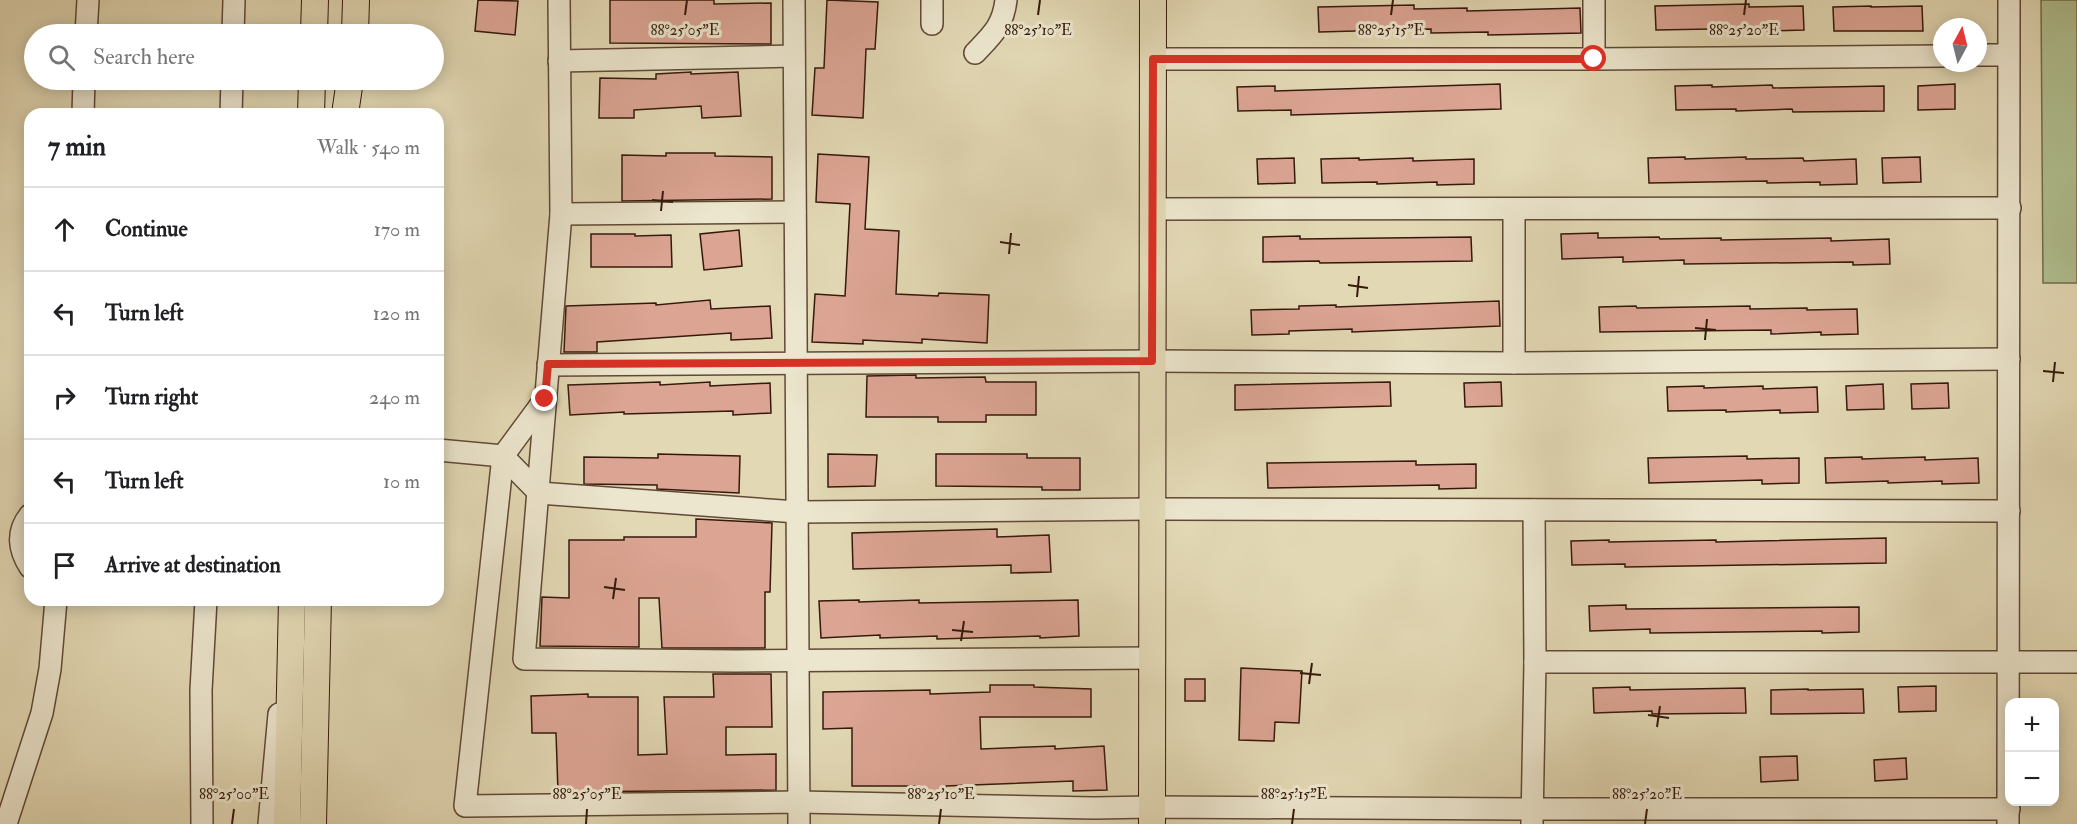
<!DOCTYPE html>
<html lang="en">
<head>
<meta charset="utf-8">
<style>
  body { margin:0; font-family:"IM FELL Double Pica",serif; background:#f2f2f2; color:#202124 }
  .controls { position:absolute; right:18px; bottom:18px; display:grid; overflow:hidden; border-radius:12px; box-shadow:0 3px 15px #0003 }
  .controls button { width:54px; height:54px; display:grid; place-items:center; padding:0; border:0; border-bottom:2px solid #e0e0e0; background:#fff; color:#202124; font:30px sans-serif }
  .compass { position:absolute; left:1933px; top:18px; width:54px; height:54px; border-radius:50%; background:#fff; box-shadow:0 3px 15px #0003; rotate:7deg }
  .stop { position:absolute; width:18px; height:18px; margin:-14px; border:4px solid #d93025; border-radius:50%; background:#fff }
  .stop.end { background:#d93025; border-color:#fff; box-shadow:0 2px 6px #0008 }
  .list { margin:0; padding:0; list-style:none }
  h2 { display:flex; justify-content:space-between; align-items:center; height:78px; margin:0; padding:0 24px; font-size:26px }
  h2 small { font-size:20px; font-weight:400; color:#757577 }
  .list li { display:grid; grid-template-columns:39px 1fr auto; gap:18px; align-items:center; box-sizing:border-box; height:84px; padding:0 24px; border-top:2px solid #e0e0e0 }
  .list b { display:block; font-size:22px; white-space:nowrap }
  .list em { font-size:20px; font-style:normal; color:#757577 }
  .icon { flex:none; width:33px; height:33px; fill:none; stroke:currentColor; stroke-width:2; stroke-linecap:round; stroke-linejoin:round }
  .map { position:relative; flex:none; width:2077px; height:824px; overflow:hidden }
  .search { position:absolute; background:#fff; box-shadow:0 3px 15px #0003; left:24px; top:24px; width:420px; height:66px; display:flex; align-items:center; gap:15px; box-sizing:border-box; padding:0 21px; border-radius:33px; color:#757577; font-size:22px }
  .panel { position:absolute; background:#fff; box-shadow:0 3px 15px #0003; left:24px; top:108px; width:420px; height:498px; border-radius:18px }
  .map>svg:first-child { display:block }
  .green { fill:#b0bf90; stroke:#736c4e; stroke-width:1.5 }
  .building { fill:#dba493; stroke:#36190c; stroke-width:1.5 }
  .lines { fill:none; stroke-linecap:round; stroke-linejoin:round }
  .minor-casing { stroke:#614936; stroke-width:24 }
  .major-casing { stroke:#36190c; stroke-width:28 }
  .minor { stroke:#ece6ce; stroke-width:21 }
  .major { stroke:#e2d8b4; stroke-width:26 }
  .route { stroke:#d93025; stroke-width:8 }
  .ticks { fill:none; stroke:#36190c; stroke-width:2 }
  .ticks-label { font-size:15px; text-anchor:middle; fill:#36190c; stroke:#ece6ce; stroke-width:6; stroke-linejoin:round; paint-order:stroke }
</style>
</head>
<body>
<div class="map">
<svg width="2077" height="824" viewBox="0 0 2077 824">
  <rect width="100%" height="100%" fill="#e2d8b4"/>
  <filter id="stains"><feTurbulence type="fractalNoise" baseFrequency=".00333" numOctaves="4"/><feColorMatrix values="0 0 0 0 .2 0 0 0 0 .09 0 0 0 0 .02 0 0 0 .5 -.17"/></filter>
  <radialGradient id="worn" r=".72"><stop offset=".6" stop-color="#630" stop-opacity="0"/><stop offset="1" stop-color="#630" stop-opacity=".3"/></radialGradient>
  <path class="green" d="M2041,0H2077V283H2043Z"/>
  <g class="building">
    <path d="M478,0L518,1L515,35L475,31Z"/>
    <path d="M610,0H714V4L771,3V44L610,43Z"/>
    <path d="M827,0L878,2L875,49H866L863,118L812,115L815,68H824Z"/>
    <path d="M1749,4V7L1803,6L1804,30L1767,31V28L1656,30L1655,6Z"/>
    <path d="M1414,5V9L1467,8V11L1580,8L1581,33L1488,35V32L1431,33V29L1319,32L1318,7Z"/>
    <path d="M1871,6V7L1922,6L1923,31H1834L1833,7Z"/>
    <path d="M691,72V74L738,72L741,116L702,118L701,106L634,110V118H599L600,78L656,79V74Z"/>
    <path d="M1500,84L1501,109L1291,115V110L1238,111L1237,87L1275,86V91Z"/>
    <path d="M1955,84V109L1918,110V86Z"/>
    <path d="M1712,85V87L1772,85L1773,88L1884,86V111L1793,112L1792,109L1736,111V109L1676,110L1675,86Z"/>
    <path d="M666,153H715V156L772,157V199L622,201V155L666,156Z"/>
    <path d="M818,154L869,157L865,229L899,231L896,294L938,296L939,293L989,295L987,343L922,339V343L863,340V344L812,342L815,294L845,296L850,204L816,202Z"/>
    <path d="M1685,157V159L1746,157V159L1803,158L1804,161L1856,159L1857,184L1820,185V182L1767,183V181L1649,183L1648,158Z"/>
    <path d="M1920,157L1921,182L1883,183L1882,158Z"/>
    <path d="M1294,158L1295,183L1258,184L1257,159Z"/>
    <path d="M1359,158V160L1413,158V161L1474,159V184L1437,185V182L1377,184V182L1322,183L1321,159Z"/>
    <path d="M739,230L742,266L704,270L700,234Z"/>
    <path d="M1598,233V238L1659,237L1660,239L1721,238V240L1831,238V241L1889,239L1890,264L1853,265V262L1684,264V260L1623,262V257L1562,259L1561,234Z"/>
    <path d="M591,234H635V236L671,235L672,267H591Z"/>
    <path d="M1300,236V239L1471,237L1472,261L1320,263L1319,261L1263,262V237Z"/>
    <path d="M710,300L711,309L770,306L772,338L731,340V333L597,342V352H564L566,306L656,303V305Z"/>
    <path d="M1499,301L1500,326L1352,332V329L1289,331V334L1252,335L1251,310L1299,309V306L1336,305V307Z"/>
    <path d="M1636,306L1637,308L1750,306V309L1807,308V310L1857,309L1858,334L1821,335V332L1771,334V330L1600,332L1599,307Z"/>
    <path d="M916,375V378L985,377L986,382H1036V415H986V422H938V417H866L867,376Z"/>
    <path d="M660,382V385L710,382V386L770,383L771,413L733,415V411L624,414V412L570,415L568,385Z"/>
    <path d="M1390,382L1391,406L1235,410V385Z"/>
    <path d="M1501,382L1502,406L1465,407L1464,383Z"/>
    <path d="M1948,383L1949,408L1912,409L1911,384Z"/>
    <path d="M1883,384L1884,409L1847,410L1846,386Z"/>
    <path d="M1704,386V388L1763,386V389L1817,387L1818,412L1780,413V410L1726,412V410L1668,411L1667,387Z"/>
    <path d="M658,454L740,456L739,493L657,489V485L584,484V457L658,458Z"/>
    <path d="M828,454L877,455L875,486L828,487Z"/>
    <path d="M936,454H1027V458H1080V490H1042V487L936,486Z"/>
    <path d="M1747,456V459L1799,458V483L1762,484V480L1649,483L1648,458Z"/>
    <path d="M1862,457V459L1925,457V460L1978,458L1979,483L1942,484V481L1888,483V481L1826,483L1825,458Z"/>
    <path d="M1416,461V465L1476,464V488L1439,489V485L1268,488L1267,463Z"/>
    <path d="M696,519L772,523L770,592H765V648H662L659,598H639V647L540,646L542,597L569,598V540H624V537H696Z"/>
    <path d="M997,529V537L1049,535L1051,572L1011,573V565L853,569L852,533Z"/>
    <path d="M1886,538V563L1625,567V564L1572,565L1571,541L1609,540V542L1716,540V542Z"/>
    <path d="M859,600V602L919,600V603L1078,600L1079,636L1040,638V636L937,639V636L880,638V635L821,638L819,601Z"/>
    <path d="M1626,605V609L1859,607V632L1822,633V631L1650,633V629L1590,631L1589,606Z"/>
    <path d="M1241,668L1302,671L1299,723L1275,722L1274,741L1239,740Z"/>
    <path d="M713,674H771L772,727H726V755L776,754V790L558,792L556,733H532L531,696L588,694V697H638V755L667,754L664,697H714Z"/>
    <rect x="1185" y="679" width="20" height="22"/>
    <path d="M990,685H1034V687L1091,689V717H980L981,749L1055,746V749L1104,746L1107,790L1073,791V781L946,786V792H917V786H852V728L823,729V692L930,690V694L990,692Z"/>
    <path d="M1936,686V711L1899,712L1898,687Z"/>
    <path d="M1630,687V690L1745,688L1746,713L1652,714V711L1594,713L1593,688Z"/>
    <path d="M1808,689V690L1863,689L1864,713L1771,714V690Z"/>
    <path d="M1797,756L1798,780L1761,782L1760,757Z"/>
    <path d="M1906,758L1907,779L1875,781L1874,760Z"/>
  </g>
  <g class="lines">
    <g class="minor-casing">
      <g id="minor">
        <path d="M559,0L561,214L524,659L736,661L1152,658"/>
        <path d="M794,0L799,824"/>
        <path d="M932,0V24"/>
        <path d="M86,34L88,0"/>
        <path d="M233,34L234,0"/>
        <path d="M975,53C992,35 1003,26 1006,0"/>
        <path d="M1978,55H2008"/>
        <path d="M1153,59H1594L1942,56"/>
        <path d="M1594,59V0"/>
        <path d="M559,61L794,56"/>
        <path d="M83,114L84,80"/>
        <path d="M231,114L232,80"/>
        <path d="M1152,209L2010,208"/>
        <path d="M1514,209V363"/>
        <path d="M561,214L795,212"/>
        <path d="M548,365L1152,361L1514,363L2009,359"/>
        <path d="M545,399L503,456L465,806L799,802L1094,808L1152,807L1531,809H2009"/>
        <path d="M438,450L503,456L539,493L797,512L1151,509L2009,511"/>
        <path d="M30,515C16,532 19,550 30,567"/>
        <path d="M1535,662H2077"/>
        <path d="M1532,823L1535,662L1534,510"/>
        <path d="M6,824L42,713L50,669L56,600"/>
        <path d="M202,824L201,690L206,600"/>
        <path d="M269,824L279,714"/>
        <path d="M2008,824L2009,0"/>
      </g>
    </g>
    <g class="major-casing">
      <g id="major">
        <path d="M314,34L315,0"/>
        <path d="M355,34L356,0"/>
        <path d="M311,114L312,80"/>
        <path d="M345,114L350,80"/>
        <path d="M287,824L292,600"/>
        <path d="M313,824L318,600"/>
        <path d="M1152,824L1153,0"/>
      </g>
    </g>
    <use href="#minor" class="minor"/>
    <use href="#major" class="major"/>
  </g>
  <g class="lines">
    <path class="route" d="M545,399L548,364L1152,361L1153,59H1594"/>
  </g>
  <path class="ticks" d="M685,15L687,0M1038,15L1040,0M1391,15L1393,0M1744,15L1746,0M652,200L673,202M661,211L663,191M1000,242L1020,245M1009,254L1011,233M1348,285L1368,288M1357,297L1359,276M1695,328L1716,330M1705,340L1707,319M2043,371L2064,373M2053,382L2055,362M604,587L625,590M613,599L616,578M952,630L973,632M961,641L964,621M1300,673L1321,675M1309,684L1312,663M1648,715L1669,718M1657,727L1660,706M232,824L234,809M586,824L587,809M939,824L941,809M1292,824L1294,809M1645,824L1647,809"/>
  <g class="ticks-label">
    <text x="685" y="35">88°25'05"E</text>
    <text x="1038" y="35">88°25'10"E</text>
    <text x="1391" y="35">88°25'15"E</text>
    <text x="1744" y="35">88°25'20"E</text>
    <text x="234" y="799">88°25'00"E</text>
    <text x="587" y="799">88°25'05"E</text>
    <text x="941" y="799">88°25'10"E</text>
    <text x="1294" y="799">88°25'15"E</text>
    <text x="1647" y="799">88°25'20"E</text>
  </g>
  <rect width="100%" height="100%" filter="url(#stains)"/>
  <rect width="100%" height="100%" fill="url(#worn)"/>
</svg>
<div class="controls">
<button>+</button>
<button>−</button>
</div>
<svg class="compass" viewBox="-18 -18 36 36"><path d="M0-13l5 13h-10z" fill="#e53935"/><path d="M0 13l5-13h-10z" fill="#757577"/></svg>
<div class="stop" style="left:1594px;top:59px"></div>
<div class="stop end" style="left:545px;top:399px"></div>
<div class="search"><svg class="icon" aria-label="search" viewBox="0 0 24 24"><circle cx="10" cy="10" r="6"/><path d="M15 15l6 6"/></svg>Search here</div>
<section class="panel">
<h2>7 min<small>Walk · 540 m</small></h2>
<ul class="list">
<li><svg class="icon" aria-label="ahead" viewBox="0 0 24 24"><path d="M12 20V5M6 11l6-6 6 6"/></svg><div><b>Continue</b></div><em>170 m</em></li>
<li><svg class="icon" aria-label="left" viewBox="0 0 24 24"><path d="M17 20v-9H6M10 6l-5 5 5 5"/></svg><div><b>Turn left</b></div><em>120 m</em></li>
<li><svg class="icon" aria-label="right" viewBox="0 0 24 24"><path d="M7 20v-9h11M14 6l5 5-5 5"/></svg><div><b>Turn right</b></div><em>240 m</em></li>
<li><svg class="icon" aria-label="left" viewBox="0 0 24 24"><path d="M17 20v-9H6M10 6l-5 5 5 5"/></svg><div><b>Turn left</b></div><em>10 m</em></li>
<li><svg class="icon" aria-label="arrive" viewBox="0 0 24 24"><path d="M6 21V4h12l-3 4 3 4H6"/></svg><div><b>Arrive at destination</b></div></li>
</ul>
</section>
</div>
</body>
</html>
